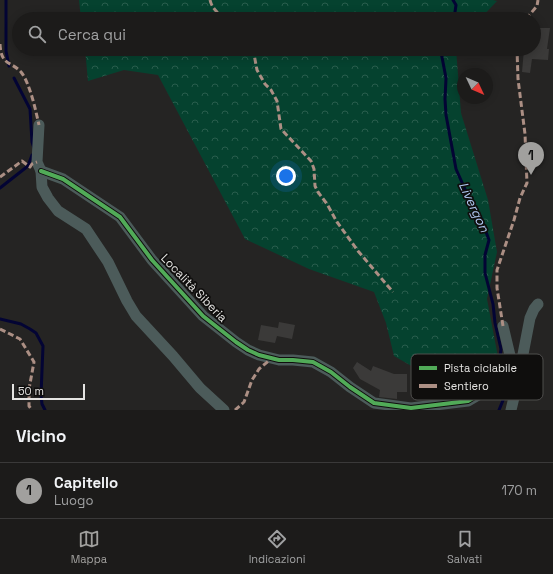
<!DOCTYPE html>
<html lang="it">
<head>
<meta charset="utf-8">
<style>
  body { margin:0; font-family:"Space Grotesk",sans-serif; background:#292827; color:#f1f3f6 }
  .compass { position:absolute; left:457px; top:68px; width:36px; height:36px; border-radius:50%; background:#1c1b1a; box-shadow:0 2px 10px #0003; rotate:134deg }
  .scale { position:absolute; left:12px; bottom:10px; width:73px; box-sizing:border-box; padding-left:4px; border:2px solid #e4e3e1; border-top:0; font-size:11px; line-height:14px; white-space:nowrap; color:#e4e3e1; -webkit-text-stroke:3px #0f0e0d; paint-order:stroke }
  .you { position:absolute; left:286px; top:176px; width:14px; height:14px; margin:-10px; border:3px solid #fff; border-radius:50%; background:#1a73e8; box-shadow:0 0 0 6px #1a73e833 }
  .badge { display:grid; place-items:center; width:26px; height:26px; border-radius:50%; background:#a1a09e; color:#111; font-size:13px; font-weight:700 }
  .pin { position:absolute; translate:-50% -33px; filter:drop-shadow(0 1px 2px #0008) }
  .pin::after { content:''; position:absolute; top:21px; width:14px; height:12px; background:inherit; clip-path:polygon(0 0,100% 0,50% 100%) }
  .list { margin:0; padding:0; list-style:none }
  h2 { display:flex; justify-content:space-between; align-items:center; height:52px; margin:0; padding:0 16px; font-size:17px }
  h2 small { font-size:13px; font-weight:400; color:#a0a1a2 }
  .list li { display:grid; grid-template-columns:26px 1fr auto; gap:12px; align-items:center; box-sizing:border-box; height:56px; padding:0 16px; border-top:1px solid #3a3939 }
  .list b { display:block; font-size:15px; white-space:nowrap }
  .list p { margin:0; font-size:13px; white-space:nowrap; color:#a0a1a2 }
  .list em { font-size:13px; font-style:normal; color:#a0a1a2 }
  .icon { flex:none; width:22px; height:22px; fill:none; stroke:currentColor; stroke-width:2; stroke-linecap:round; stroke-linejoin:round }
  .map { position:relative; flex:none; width:553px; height:410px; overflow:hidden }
  .search { position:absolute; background:#1c1b1a; box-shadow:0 2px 10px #0003; left:12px; right:12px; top:12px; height:44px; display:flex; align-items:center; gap:10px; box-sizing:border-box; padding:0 14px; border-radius:22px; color:#a0a1a2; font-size:15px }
  .sheet { height:108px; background:#1c1b1a }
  nav { display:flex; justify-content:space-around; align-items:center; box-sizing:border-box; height:56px; border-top:1px solid #3a3939; background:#1c1b1a; font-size:11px; color:#a0a1a2 }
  nav a { display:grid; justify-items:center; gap:2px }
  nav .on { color:#a1a09e }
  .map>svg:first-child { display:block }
  .forest { fill:url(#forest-crowns) }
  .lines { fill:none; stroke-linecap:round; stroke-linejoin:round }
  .stream { stroke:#030434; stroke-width:3 }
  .building { fill:#3b3a39 }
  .minor { stroke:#4c5b5a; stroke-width:11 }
  .quiet { stroke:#ac8f84; stroke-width:3; stroke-dasharray:6 3; stroke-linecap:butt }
  .cycleway-casing { stroke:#0f0e0d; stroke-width:6 }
  .cycleway { stroke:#51ab58; stroke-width:4 }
  .labels { text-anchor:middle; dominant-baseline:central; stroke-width:3.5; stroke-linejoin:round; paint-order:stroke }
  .street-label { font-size:12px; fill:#e4e3e1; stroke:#0f0e0d }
  .water-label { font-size:13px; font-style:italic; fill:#aec6ef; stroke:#0f0e0d }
  .key { fill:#0f0e0d; stroke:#4f4e4d; stroke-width:1 }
  .key-label { font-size:11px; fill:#e4e3e1 }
</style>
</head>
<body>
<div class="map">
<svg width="553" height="410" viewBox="0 0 553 410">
  <defs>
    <pattern id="forest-crowns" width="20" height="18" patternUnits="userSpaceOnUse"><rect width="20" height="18" fill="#05422f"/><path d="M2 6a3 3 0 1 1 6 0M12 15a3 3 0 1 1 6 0" fill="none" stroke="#295d4d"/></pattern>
  </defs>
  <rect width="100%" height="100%" fill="#252423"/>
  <g class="forest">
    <path d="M79,0H493L497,1L480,19H81Z"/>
    <path d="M85,49H456L461,113L488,200L497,252L487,299L498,357L470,393L429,376L394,356L386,323L374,292L309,269L245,239L158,75L124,70L88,81Z"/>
  </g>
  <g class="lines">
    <g class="stream">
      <path d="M6,0V51L9,66"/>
      <path d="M453,0L456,5L454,19"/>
      <path d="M443,49L441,52L446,78L445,99L446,115L456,169L473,207L481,218L489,240L485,255V273L493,304L495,323L501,349L500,357L504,364V373"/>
      <path d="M14,78L30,109L32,142L34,148"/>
      <path d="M0,188L28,166L32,155"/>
      <path d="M0,319L21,324L30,329L36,333L43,346L41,395L42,404L45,410"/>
      <path d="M499,410L506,393L505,378"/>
    </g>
  </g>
  <g class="building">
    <path d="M534,28H550L547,49H549L548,60L532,59L530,73L522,72L524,49H534Z"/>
    <path d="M279,322L295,325L292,339L277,336L275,343L258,340L261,325L278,328Z"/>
    <path d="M357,362L371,371L373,366L394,374H407V392H397V399L379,397L380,390L360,379L353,368Z"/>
  </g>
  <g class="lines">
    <g class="minor">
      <path d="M39,125L37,162L41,171L42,187L48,198L58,211L86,229L108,262L127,301L136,316L173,356L200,388L224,410"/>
      <path d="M41,171L63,179L120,217L152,260L203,316L236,342L248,350L259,355L279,360H293L313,362L331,372L350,387L374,403L411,408L468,401L485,391L500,376L515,375"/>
      <path d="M503,326L517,385L511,410"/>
      <path d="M518,380L530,318L534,309L538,304"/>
    </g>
    <g class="quiet">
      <path d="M210,0C212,9 219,14 225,19"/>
      <path d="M231,19H236"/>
      <path d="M526,19L537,6L538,0"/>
      <path d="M0,44C1,66 11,61 21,72C30,83 36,112 39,125"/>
      <path d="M253,49L257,70L265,84L271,90L277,101L281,129L311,161L314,169L315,186L318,192L327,204L337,222L358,251L393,292"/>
      <path d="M0,177L22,161L30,167L32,164L37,162"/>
      <path d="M503,326L497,288V270L514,220L520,198L527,183L525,134L518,79L517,49"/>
      <path d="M0,329L20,339L34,362L29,389V406L32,410"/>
      <path d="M235,410L244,402L252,380L259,369L271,359"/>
    </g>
    <g class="cycleway-casing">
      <path id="cycleway" d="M41,171L63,179L120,217L152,260L203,316L236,342L248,350L259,355L279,360H293L313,362L331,372L350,387L374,403L411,408L468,401L485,391L500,376L515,375"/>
    </g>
    <use href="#cycleway" class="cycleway"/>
  </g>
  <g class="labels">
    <g class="street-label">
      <text transform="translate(194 288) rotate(46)">Località Siberia</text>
    </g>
    <g class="water-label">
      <text transform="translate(474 207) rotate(65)">Livergon</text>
    </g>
  </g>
  <rect x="411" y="354" width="132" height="46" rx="6" class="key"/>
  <rect x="419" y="366" width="18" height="4" fill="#51ab58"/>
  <rect x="419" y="384" width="18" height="4" fill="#ac8f84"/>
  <g class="key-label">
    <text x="444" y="372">Pista ciclabile</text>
    <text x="444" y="390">Sentiero</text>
  </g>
</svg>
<svg class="compass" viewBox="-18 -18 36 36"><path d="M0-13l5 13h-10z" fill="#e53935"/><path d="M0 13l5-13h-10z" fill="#a0a1a2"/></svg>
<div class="scale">50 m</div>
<div class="you"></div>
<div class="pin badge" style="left:531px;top:175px">1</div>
<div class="search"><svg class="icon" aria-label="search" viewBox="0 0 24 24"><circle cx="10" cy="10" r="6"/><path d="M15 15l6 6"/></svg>Cerca qui</div>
</div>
<section class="sheet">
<h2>Vicino<small></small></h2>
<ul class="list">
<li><span class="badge">1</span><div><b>Capitello</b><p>Luogo</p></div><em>170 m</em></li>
</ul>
</section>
<nav>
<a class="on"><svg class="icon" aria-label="map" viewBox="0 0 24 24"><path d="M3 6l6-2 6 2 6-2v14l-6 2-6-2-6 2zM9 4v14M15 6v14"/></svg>Mappa</a>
<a><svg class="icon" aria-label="directions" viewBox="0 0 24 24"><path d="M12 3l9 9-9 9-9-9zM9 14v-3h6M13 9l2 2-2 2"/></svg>Indicazioni</a>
<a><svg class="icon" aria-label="saved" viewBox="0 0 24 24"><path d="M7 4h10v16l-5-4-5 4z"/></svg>Salvati</a>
</nav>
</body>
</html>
